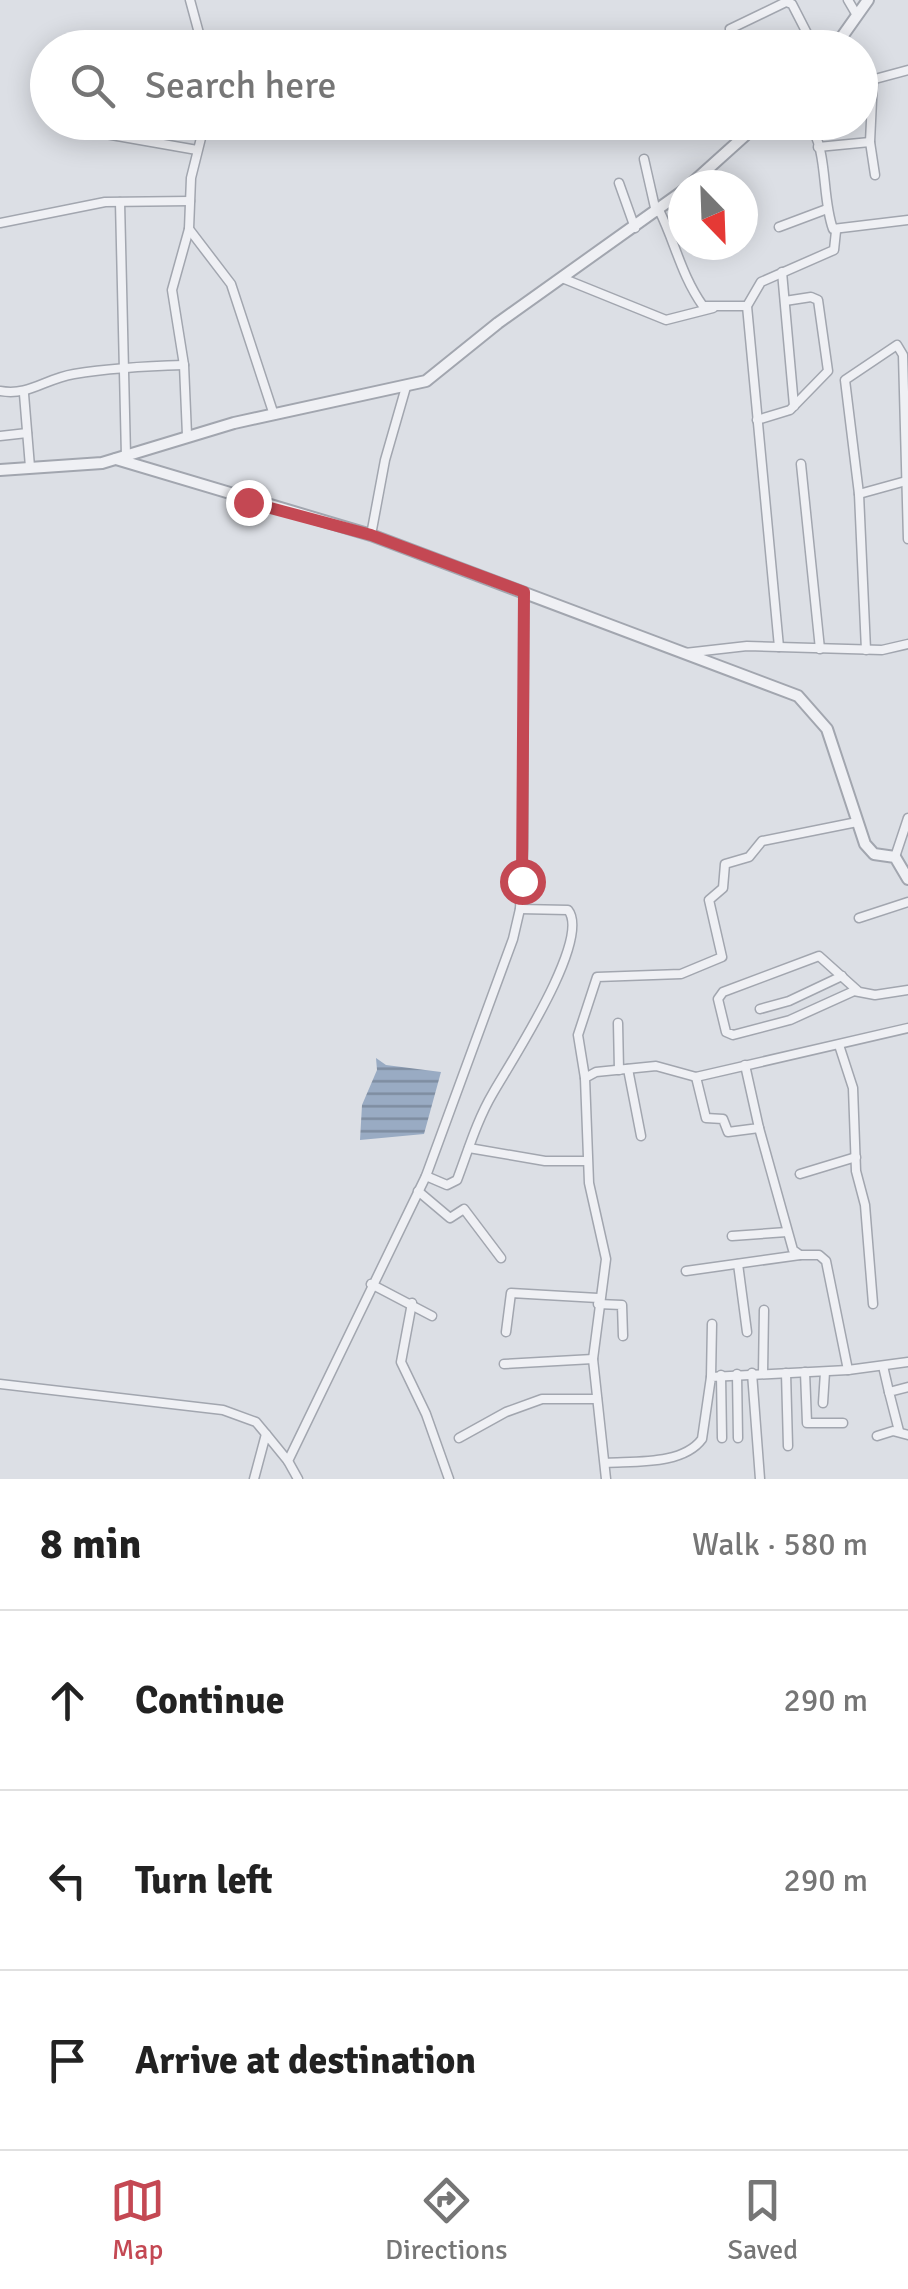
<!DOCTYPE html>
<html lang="en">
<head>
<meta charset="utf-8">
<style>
  body { margin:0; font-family:Signika,sans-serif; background:#f6f6f6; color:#222 }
  .compass { position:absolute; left:668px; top:170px; width:90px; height:90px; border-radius:50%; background:#fff; box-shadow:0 5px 25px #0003; rotate:157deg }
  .stop { position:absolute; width:30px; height:30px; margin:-22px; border:8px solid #c44853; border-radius:50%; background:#fff }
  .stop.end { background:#c44853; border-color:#fff; box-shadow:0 2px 10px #0008 }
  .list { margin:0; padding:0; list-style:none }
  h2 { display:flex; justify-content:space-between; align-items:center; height:130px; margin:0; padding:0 40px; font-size:42px }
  h2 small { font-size:32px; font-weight:400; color:#767676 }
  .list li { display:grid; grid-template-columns:65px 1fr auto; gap:30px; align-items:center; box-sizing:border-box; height:180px; padding:0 40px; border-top:2px solid #e0e0e0 }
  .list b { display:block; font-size:38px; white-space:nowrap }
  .list em { font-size:32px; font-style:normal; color:#767676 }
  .icon { flex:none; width:55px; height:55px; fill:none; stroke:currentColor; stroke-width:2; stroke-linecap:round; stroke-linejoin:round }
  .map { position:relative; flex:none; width:908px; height:1479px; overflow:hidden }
  .search { position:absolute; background:#fff; box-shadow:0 5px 25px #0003; left:30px; right:30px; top:30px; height:110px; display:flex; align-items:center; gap:25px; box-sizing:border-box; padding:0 35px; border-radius:55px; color:#767676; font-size:38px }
  .sheet { height:670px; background:#fff }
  nav { display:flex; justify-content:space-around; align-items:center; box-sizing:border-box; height:140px; border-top:2px solid #e0e0e0; background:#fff; font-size:28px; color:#767676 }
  nav a { display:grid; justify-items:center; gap:5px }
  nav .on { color:#c44853 }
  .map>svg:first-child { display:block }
  .water { fill:url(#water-rules) }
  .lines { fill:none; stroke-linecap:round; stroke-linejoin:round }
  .minor-casing { stroke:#a2a6af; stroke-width:11 }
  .tertiary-casing { stroke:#a2a6af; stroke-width:14 }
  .minor { stroke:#eff0f4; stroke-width:8 }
  .tertiary { stroke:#eff0f4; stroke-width:10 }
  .route { stroke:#c44853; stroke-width:12 }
</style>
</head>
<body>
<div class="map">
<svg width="908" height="1479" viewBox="0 0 908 1479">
  <defs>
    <pattern id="water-rules" width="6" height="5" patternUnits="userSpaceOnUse" patternTransform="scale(2.5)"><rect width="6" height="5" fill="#99abc3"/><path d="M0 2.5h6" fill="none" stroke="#7d8ca0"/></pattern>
  </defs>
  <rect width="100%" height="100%" fill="#dcdfe5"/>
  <path class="water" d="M376,1058L386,1065L441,1072L424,1134L360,1140L362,1105L377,1070Z"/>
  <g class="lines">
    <g class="minor-casing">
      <g id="minor">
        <path d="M190,0L203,48"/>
        <path d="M848,0L855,12"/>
        <path d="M736,48L730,29L786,2L792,4L812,43"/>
        <path d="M873,79L870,142L875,175"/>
        <path d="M860,83L908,70"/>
        <path d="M205,122L191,178L189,229L231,284L274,415"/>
        <path d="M808,122C829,150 821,196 833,229L908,220"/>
        <path d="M83,130L197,150"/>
        <path d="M818,147L870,142"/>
        <path d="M644,159L656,212"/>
        <path d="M619,183L635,228"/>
        <path d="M120,202L126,456"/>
        <path d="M659,210C675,242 681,275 703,306H747"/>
        <path d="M0,223L105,202L190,201"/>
        <path d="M779,227L827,209"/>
        <path d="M782,272L794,406"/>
        <path d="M562,278L666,320L713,308"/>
        <path d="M0,391C30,396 44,379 74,374C110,368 147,366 184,365"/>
        <path d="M24,394L30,467"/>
        <path d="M757,420L790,410L828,371L818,300L811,297L785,301"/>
        <path d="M187,435L184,365L172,290L189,229"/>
        <path d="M0,436L27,433"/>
        <path d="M801,464L820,649"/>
        <path d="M859,494L906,481"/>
        <path d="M371,535L385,460L406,387"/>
        <path d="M779,647L747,306L761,282L834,250L836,231"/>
        <path d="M866,650L859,494L845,380L897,345L903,355L908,539"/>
        <path d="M685,653L747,646L882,650L908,644"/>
        <path d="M895,857L908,818"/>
        <path d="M859,918L908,902"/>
        <path d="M858,991L819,956L723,992L718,999L726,1032L733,1035L790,1020L854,991L875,995L908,990"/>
        <path d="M760,1009L789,1001L842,976"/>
        <path d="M618,1023L619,1070"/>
        <path d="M839,1045L853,1088L856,1171L865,1205L873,1304"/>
        <path d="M628,1069L641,1136"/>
        <path d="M696,1077L706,1118L723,1119L728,1132L759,1128L745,1065"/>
        <path d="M585,1078L578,1035L597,977L681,974L722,957L709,900L723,888L725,864L749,857L762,841L857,822"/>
        <path d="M759,1128L793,1250L800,1255H819L826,1261L848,1370L908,1362"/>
        <path d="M469,1148L545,1161H587"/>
        <path d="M800,1174L856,1157"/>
        <path d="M426,1176L447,1185L457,1180C468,1151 477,1120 493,1093C510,1063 592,939 568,910L520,909"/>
        <path d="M418,1191L450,1218L464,1209L501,1258"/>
        <path d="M732,1236L787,1232"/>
        <path d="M738,1264L747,1332"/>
        <path d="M686,1271L800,1255"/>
        <path d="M371,1284L432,1316"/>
        <path d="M412,1303L401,1362L426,1414L449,1479"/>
        <path d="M598,1304L622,1305L623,1336"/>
        <path d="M506,1332L511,1293L598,1298"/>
        <path d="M504,1364L593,1359"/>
        <path d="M883,1366L889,1392"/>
        <path d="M805,1372L807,1423H843"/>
        <path d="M752,1373L760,1479"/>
        <path d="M763,1373L764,1310"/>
        <path d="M786,1373L788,1446"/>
        <path d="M737,1374L738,1438"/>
        <path d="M721,1375L722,1438"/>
        <path d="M711,1377L712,1324"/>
        <path d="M0,1384L223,1410L256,1422L266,1434"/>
        <path d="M823,1403L825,1372"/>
        <path d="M899,1431L889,1392L908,1387"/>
        <path d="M877,1436L893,1431L908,1435"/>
        <path d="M459,1438L506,1412L542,1399H597"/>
        <path d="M606,1463C635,1461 683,1465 702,1439L711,1377L848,1370"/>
        <path d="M254,1479L266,1434L288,1461"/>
        <path d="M298,1479L288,1461L426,1176L513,939L520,909L523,848L524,593"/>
        <path d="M606,1479L593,1359L606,1259L589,1183L585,1078L596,1072L656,1066L696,1077L908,1028"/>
      </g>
    </g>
    <g class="tertiary-casing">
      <g id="tertiary">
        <path d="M834,48L868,0"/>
        <path d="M690,185L760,122"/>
        <path d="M116,459L371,535L798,696L827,729L865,844L874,854L895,857L908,879"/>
        <path d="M0,470L102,463L234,423L426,381L498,323L683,191"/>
      </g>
    </g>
    <use href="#minor" class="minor"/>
    <use href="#tertiary" class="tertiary"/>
  </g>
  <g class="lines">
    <path class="route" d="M248,502L371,535L524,592L522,881"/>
  </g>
</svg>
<svg class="compass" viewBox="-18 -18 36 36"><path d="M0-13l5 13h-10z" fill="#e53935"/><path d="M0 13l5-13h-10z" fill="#767676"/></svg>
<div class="stop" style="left:522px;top:881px"></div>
<div class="stop end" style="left:248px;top:502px"></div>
<div class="search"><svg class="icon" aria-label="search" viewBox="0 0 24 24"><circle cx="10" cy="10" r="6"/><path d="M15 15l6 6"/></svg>Search here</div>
</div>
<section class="sheet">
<h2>8 min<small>Walk · 580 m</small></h2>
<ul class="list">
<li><svg class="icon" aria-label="ahead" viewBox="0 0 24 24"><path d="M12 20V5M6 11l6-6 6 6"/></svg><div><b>Continue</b></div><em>290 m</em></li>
<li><svg class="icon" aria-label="left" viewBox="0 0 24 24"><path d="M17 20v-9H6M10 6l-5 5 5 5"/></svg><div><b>Turn left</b></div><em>290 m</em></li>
<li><svg class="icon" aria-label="arrive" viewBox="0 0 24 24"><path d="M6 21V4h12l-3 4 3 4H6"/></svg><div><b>Arrive at destination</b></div></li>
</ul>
</section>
<nav>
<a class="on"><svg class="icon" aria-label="map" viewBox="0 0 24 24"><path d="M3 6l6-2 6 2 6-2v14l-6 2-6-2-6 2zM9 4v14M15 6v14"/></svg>Map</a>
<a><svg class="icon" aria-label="directions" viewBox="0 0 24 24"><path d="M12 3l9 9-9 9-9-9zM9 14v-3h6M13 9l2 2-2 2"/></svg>Directions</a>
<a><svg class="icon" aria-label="saved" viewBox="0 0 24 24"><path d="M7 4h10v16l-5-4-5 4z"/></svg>Saved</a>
</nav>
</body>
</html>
